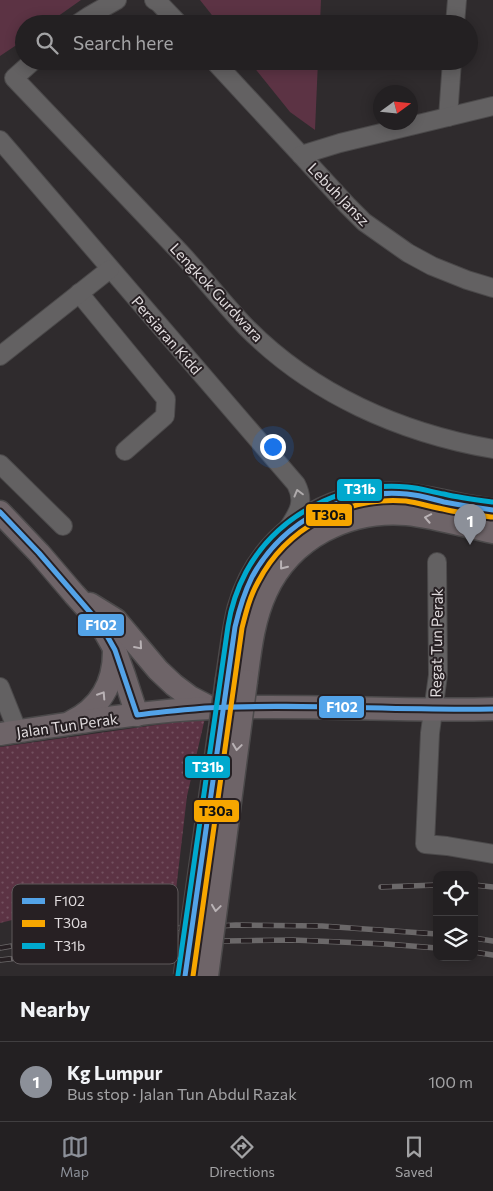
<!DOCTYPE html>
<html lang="en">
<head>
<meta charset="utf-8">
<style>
  body { margin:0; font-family:Commissioner,sans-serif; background:#2b282a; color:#f1f3f6 }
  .controls { position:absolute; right:15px; bottom:15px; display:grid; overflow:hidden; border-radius:10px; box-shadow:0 2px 12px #0003 }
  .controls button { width:45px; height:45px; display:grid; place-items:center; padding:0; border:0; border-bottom:1px solid #403e40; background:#232022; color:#f1f3f6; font:25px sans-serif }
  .compass { position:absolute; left:373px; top:85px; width:45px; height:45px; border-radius:50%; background:#232022; box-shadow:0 2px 12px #0003; rotate:75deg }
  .you { position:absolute; left:272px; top:446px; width:18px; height:18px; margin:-12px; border:4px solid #fff; border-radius:50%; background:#1a73e8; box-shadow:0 0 0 8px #1a73e833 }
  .badge { display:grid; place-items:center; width:32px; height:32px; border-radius:50%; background:#8c9099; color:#fff; font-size:16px; font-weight:700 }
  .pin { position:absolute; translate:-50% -41px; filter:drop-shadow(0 1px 2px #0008) }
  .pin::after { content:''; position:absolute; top:26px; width:18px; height:15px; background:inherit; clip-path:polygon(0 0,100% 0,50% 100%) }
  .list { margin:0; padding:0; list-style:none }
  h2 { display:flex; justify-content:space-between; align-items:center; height:65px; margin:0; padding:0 20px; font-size:21px }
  h2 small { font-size:16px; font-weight:400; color:#a3a3a5 }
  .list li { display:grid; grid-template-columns:32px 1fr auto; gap:15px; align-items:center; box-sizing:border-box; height:80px; padding:0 20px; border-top:1px solid #403e40 }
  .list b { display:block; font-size:19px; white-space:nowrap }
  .list p { margin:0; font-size:16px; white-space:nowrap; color:#a3a3a5 }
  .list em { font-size:16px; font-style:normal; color:#a3a3a5 }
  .icon { flex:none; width:28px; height:28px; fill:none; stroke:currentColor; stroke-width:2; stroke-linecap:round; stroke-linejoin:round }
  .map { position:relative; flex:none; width:493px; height:976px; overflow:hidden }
  .search { position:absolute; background:#232022; box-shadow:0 2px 12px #0003; left:15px; right:15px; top:15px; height:55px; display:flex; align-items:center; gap:12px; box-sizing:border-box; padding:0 18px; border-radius:28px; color:#a3a3a5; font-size:19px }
  .sheet { height:145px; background:#232022 }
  nav { display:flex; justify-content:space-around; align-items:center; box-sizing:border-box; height:70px; border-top:1px solid #403e40; background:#232022; font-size:14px; color:#a3a3a5 }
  nav a { display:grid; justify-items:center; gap:2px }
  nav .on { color:#8c9099 }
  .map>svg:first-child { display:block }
  .grass { fill:url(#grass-dots) }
  .green { fill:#5c3344 }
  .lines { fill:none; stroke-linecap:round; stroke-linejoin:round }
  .minor-casing { stroke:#4b494a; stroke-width:20 }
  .major-casing { stroke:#4b494a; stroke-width:25 }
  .minor { stroke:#636162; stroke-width:18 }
  .major { stroke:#6e6468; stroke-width:22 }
  .rail-casing { stroke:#6b6869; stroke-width:5.5 }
  .rail { stroke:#272023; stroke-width:4; stroke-dasharray:11; stroke-linecap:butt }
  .major-bridge-casing { stroke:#4b494a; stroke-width:25; stroke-linecap:butt }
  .major-bridge { stroke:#6e6468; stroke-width:22 }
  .bus-1-casing { stroke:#272023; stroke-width:9 }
  .bus-2-casing { stroke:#272023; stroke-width:9 }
  .bus-3-casing { stroke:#272023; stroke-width:9 }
  .bus-1 { stroke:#53a3e8; stroke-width:5 }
  .bus-2 { stroke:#f7a600; stroke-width:5 }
  .bus-3 { stroke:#00a9ce; stroke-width:5 }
  .oneway { stroke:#afabac }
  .oneway2 { stroke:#b9b2b5 }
  .labels { text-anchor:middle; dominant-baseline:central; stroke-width:4; stroke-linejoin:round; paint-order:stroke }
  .street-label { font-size:15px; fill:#e1dcde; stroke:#272023 }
  .key { fill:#272023; stroke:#5f585b; stroke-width:1 }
  .key-label { font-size:14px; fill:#e1dcde }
  .line-badge { stroke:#272023; stroke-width:2 }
  .badge-label { font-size:14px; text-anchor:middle; font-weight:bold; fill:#fff }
  .pale-badge-label { font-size:14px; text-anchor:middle; font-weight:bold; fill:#111 }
</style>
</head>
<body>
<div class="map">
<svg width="493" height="976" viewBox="0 0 493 976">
  <defs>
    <pattern id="grass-dots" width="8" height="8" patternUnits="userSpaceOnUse" patternTransform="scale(1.25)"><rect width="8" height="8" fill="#5c3344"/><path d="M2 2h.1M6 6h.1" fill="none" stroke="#73505f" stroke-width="1.8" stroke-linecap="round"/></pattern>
  </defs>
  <rect width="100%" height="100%" fill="#2f2b2d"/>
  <path class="grass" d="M205,718L187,796L176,890L98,899L0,923V747Z"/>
  <g class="green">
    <path d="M0,0H81L47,24H24V40L0,56Z"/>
    <path d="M200,0H321L320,24H219Z"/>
    <path d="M249,61H318L315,130L290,112Z"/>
  </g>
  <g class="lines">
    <g class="minor-casing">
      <g id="minor">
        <path d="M154,0L159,3L179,24"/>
        <path d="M77,24L89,16L117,0"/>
        <path d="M455,24L457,0"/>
        <path d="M33,61L14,78C68,135 122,191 176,248C200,273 222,302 246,327C312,394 401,433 493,449"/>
        <path d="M214,61L301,155L347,205L364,222L408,253L432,266L467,280L493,288"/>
        <path d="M448,117L452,61"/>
        <path d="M0,140L296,484C306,503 297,514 287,530"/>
        <path d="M301,155L340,143L493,106"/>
        <path d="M79,293L166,399L165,416L125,451"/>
        <path d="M0,356L110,269"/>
        <path d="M0,464L63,526"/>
        <path d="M437,562L438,675L430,733L425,844L447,846L493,854"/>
        <path d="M0,687L18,732"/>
      </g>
    </g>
    <g class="major-casing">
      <g id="major">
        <path d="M0,512L39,553L74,594L93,615L101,625L115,650L124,675L137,715"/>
        <path d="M90,604L116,620L158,670L174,685L190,697L211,708"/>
        <path d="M227,679C231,655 233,631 239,608C257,543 317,496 384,494C406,493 427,498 448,502C463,506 478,508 493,510"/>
        <path d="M246,681C250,651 253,620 266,592C291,538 348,509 407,514C435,517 465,526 493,532"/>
        <path d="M71,722C100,708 114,684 114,652"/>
        <path d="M0,734C70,724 141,711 211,708C305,704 399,712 493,709"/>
      </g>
    </g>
    <use href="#minor" class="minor"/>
    <use href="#major" class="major"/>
    <g class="rail-casing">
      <g id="rail">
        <path d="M474,885L493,887"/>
        <path d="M381,887L437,885"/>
        <path d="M474,938L493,941"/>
        <path d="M0,948L29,943L165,929L236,925L322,926L437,934"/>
        <path d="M474,952L493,955"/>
        <path d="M0,960L162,942L293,940L386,944L437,948"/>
      </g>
    </g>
    <use href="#rail" class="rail"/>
    <g class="major-bridge-casing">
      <g id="major-bridge">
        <path d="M185,976L227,679"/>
        <path d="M207,976L246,681"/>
      </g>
    </g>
    <use href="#major-bridge" class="major-bridge"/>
    <g class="bus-1-casing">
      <g id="bus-1">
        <path d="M0,512L39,553L101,625L115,650L137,715C160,712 182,710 205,708C301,703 397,711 493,709"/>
        <path d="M185,976L235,627C239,610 244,593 252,577C282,522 344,488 407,494C420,495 432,499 444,502C460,505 477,508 493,510"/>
      </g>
    </g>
    <g class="bus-2-casing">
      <path id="bus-2" d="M193,976L242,628C246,612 250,596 258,582C286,528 346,496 406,501C419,503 431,507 443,509C459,513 476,515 492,517"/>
    </g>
    <g class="bus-3-casing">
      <path id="bus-3" d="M178,975L228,626C231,607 237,589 246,572C277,515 342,481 407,487C420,488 432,492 444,494C460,498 477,500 493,502"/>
    </g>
    <use href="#bus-1" class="bus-1"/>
    <use href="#bus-2" class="bus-2"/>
    <use href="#bus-3" class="bus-3"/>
  </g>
  <defs><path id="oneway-chevron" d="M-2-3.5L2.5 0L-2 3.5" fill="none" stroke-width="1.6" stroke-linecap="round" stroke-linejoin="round" transform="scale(1.25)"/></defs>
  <use class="oneway" href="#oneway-chevron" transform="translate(298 493) rotate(-105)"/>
  <g class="oneway2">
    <use href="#oneway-chevron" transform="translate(428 518) rotate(-169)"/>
    <use href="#oneway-chevron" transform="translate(283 566) rotate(128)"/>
    <use href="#oneway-chevron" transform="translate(139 646) rotate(49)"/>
    <use href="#oneway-chevron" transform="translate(102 695) rotate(-57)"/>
    <use href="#oneway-chevron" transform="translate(237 747) rotate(98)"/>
    <use href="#oneway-chevron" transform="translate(216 908) rotate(98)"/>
  </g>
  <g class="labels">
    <g class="street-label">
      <text transform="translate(339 194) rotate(46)">Lebuh Jansz</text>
      <text transform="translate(217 292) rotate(47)">Lengkok Gurdwara</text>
      <text transform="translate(167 335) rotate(49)">Persiaran Kidd</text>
      <text transform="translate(436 643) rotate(-89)">Regat Tun Perak</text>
      <text transform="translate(67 725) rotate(-8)">Jalan Tun Perak</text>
    </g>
  </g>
  <rect x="12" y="884" width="166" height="80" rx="8" class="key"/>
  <rect x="22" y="898" width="23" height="6" fill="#53a3e8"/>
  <rect x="22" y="920" width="23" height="7" fill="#f7a600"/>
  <rect x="22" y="943" width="23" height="6" fill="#00a9ce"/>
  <g class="key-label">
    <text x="54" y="906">F102</text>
    <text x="54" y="928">T30a</text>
    <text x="54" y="951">T31b</text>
  </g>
  <g class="line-badge">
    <rect x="336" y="478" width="47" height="24" rx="5" fill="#00a9ce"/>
    <rect x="305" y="503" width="48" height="24" rx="5" fill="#f7a600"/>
    <rect x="77" y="613" width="48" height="24" rx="5" fill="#53a3e8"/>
    <rect x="318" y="695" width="47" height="24" rx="5" fill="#53a3e8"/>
    <rect x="184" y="755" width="47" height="24" rx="5" fill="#00a9ce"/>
    <rect x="193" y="799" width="47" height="24" rx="5" fill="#f7a600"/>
  </g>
  <g class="badge-label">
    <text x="360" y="494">T31b</text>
    <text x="101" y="630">F102</text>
    <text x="342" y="712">F102</text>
    <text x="208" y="772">T31b</text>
  </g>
  <g class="pale-badge-label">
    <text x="329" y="520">T30a</text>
    <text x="216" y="816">T30a</text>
  </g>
</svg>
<div class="controls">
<button><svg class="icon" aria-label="locate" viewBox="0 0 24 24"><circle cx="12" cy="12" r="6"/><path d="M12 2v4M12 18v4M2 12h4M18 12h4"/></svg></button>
<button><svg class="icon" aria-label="layers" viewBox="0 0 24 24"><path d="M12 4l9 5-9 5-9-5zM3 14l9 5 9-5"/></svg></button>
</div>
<svg class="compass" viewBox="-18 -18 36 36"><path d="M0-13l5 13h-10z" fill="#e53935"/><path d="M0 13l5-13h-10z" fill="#a3a3a5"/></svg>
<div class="you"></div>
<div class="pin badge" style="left:470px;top:545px">1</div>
<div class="search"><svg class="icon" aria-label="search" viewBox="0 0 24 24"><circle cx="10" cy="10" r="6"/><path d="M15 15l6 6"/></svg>Search here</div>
</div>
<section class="sheet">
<h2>Nearby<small></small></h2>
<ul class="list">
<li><span class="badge">1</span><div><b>Kg Lumpur</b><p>Bus stop · Jalan Tun Abdul Razak</p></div><em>100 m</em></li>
</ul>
</section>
<nav>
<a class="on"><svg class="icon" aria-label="map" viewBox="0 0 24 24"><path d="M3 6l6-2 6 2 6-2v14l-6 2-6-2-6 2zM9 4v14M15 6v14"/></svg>Map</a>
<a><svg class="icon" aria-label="directions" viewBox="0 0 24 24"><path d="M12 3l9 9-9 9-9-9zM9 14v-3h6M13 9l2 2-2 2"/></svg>Directions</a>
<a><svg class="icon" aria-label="saved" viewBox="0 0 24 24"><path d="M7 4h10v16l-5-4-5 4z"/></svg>Saved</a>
</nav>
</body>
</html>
